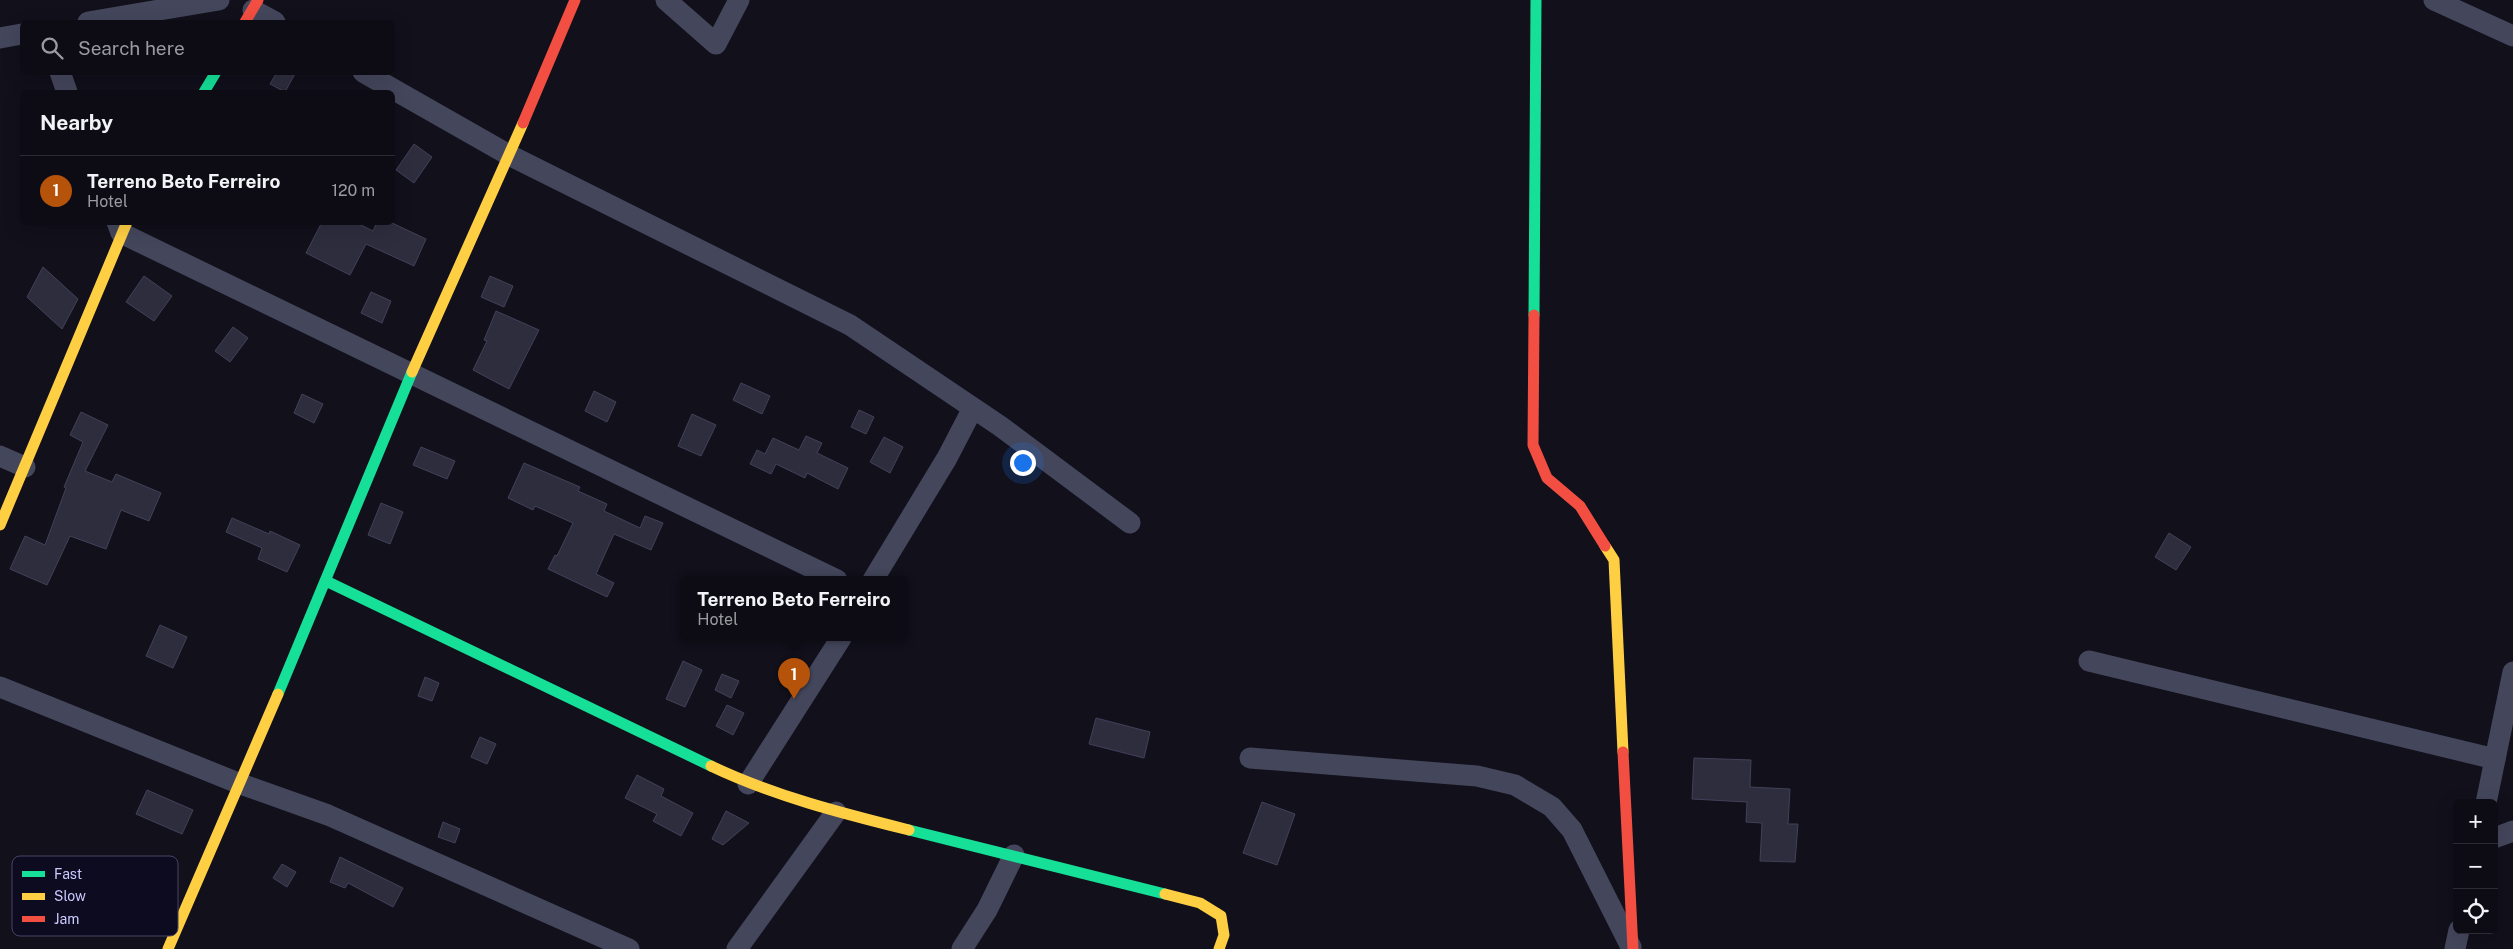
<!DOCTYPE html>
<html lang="en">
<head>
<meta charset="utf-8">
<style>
  body { margin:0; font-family:"Public Sans",sans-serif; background:#1b1a22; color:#f1f3f6 }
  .controls { position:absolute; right:15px; bottom:15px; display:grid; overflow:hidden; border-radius:8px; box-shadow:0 5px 20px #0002 }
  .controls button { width:45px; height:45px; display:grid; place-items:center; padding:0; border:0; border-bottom:1px solid #2d2c34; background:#0d0c14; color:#f1f3f6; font:25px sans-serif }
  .you { position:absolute; left:1022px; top:462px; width:18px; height:18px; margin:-12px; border:4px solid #fff; border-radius:50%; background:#1a73e8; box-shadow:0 0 0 8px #1a73e833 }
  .badge { display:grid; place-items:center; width:32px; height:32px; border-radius:50%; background:#b45309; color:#fff; font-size:16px; font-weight:700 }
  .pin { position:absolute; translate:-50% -41px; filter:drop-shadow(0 1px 2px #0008) }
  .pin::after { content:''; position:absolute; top:26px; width:18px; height:15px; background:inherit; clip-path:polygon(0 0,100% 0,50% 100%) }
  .popup { position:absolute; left:680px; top:576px; width:228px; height:65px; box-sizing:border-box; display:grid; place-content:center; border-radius:8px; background:#0d0c14; filter:drop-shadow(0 1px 4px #0005); font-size:16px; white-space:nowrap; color:#9a9ba0 }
  .popup b { font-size:19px; color:#f1f3f6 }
  .popup::after { content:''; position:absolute; left:50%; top:100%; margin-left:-10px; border:10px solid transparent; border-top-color:#0d0c14 }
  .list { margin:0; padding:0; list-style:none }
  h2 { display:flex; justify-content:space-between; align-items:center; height:65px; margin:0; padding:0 20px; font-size:21px }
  h2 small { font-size:16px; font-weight:400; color:#9a9ba0 }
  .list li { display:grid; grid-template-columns:32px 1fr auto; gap:15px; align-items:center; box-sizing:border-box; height:70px; padding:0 20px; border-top:1px solid #2d2c34 }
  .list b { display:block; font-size:19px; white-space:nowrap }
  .list p { margin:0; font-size:16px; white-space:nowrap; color:#9a9ba0 }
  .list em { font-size:16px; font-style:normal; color:#9a9ba0 }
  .icon { flex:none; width:28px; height:28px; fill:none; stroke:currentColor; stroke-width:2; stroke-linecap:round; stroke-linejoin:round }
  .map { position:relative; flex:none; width:2513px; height:949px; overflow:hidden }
  .search { position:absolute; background:#0d0c14; box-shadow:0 5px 20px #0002; left:20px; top:20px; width:375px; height:55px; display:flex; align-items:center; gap:12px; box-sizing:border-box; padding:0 18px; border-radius:8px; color:#9a9ba0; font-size:19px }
  .panel { position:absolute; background:#0d0c14; box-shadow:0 5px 20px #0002; left:20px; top:90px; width:375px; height:135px; border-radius:8px }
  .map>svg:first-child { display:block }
  .building { fill:#2e2d3e; stroke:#43415a }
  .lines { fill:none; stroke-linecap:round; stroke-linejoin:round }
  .street { stroke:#44465c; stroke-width:21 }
  .fast { stroke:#16e098; stroke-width:11 }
  .slow { stroke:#ffcf43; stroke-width:11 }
  .jam { stroke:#f24e42; stroke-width:11 }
  .key { fill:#0d0b20; stroke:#464463; stroke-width:1 }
  .key-label { font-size:14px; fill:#cbcaff }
</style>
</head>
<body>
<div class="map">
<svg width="2513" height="949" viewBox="0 0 2513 949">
  <rect width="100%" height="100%" fill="#11101b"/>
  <g class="building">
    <path d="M277,72H296L285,92L270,84Z"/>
    <path d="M414,144L432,157L414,183L396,170Z"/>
    <path d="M322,222H355L373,231L377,222H390L426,239L414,266L366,244L350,275L306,253Z"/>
    <path d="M43,267L78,299L62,329L27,297Z"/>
    <path d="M144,276L172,296L154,321L126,302Z"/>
    <path d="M490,276L513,286L504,307L481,297Z"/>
    <path d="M371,292L391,301L382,323L361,313Z"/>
    <path d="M496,311L539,330L509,389L473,370L487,341L484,340Z"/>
    <path d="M233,327L248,338L230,362L215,351Z"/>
    <path d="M741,383L770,396L762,414L733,400Z"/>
    <path d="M594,391L616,402L607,422L585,411Z"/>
    <path d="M302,394L323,404L314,423L294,413Z"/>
    <path d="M859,410L874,417L866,434L851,427Z"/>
    <path d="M81,412L108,425L85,471L112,482L116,474L161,493L149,521L121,510L106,549L70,536L47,585L10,569L25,536L45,545L66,488L64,487L83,442L70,435Z"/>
    <path d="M692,414L716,425L701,456L678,446Z"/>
    <path d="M806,436L822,443L817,453L848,468L838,489L807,473L805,478L776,464L771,474L750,464L757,450L765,454L773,438L799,450Z"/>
    <path d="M884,437L903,447L890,473L870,462Z"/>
    <path d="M421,447L455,461L447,479L413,465Z"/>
    <path d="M524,463L580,487L578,491L607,504L604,511L640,528L645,516L663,523L651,550L614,534L596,574L614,583L607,597L548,569L555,555L557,556L573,523L535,506L533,510L508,498Z"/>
    <path d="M381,503L403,512L390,544L368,535Z"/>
    <path d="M232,518L269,534L270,531L300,545L287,572L258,559L262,548L226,532Z"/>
    <path d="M2169,533L2191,547L2176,570L2155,557Z"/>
    <path d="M160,625L187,637L173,668L146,656Z"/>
    <path d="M683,661L702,670L685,707L666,699Z"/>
    <path d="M722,674L739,681L731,698L715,690Z"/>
    <path d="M425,677L439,683L432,701L418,696Z"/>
    <path d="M727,705L744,713L733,735L716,726Z"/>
    <path d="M1096,718L1150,732L1144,758L1089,744Z"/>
    <path d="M480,737L496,744L487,764L471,757Z"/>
    <path d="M1694,758L1751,760L1750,787L1790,789L1788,824H1798L1795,862L1760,861L1762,823L1746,822L1747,802L1692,799Z"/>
    <path d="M637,775L664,789L661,796L693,813L681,836L653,821L657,814L625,798Z"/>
    <path d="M147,790L193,810L182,834L136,814Z"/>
    <path d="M1262,802L1295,814L1277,865L1243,853Z"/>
    <path d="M726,811L749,823L723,845L712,839Z"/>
    <path d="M443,822L460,829L455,843L438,837Z"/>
    <path d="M340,857L403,888L393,907L348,883L345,888L330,882Z"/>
    <path d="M282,864L296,872L287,887L273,878Z"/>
  </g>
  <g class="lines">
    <g class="street">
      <path d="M666,0L716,44L739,0"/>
      <path d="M2434,0L2513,36"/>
      <path d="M253,10L275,22"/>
      <path d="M88,22L219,0"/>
      <path d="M0,38L22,34"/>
      <path d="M60,72L67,92"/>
      <path d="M363,72L509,155L850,325L1000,426L1130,523"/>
      <path d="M117,222L121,233L837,580"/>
      <path d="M0,456L25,467"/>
      <path d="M873,580L947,458L973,408"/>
      <path d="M2089,661L2495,759"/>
      <path d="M0,687L238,783L328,815L629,949"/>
      <path d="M1250,758L1477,776L1515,785L1552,807L1572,830L1631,947"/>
      <path d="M748,784L841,638"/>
      <path d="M2486,803L2513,672"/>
      <path d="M2494,838L2513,831"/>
      <path d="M737,949L836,812"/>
      <path d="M962,949L987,910L1014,855"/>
      <path d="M2455,949L2459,930"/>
    </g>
    <g class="fast">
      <path d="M204,92L216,72"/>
      <path d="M1534,315L1536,0"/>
      <path d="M326,581L711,766"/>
      <path d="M278,694L412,372"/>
      <path d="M909,830L1165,894"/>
    </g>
    <g class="slow">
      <path d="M412,372L523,123"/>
      <path d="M0,525L127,222"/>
      <path d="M1605,546L1614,560L1623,752"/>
      <path d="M711,766C774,796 841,813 909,830"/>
      <path d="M1165,894L1200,903L1221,916L1224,935L1219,949"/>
      <path d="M168,949L278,694"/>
    </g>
    <g class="jam">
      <path d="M245,22L258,0"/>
      <path d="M523,123L575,0"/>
      <path d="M1534,315L1533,445L1547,478L1580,506L1605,546"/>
      <path d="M1623,752L1633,949"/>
    </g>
  </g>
  <rect x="12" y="856" width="166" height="80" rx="8" class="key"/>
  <rect x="22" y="871" width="23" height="6" fill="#16e098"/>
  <rect x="22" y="893" width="23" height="7" fill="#ffcf43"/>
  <rect x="22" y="916" width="23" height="6" fill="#f24e42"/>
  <g class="key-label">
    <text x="54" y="879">Fast</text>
    <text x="54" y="901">Slow</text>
    <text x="54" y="924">Jam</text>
  </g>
</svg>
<div class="controls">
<button>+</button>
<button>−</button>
<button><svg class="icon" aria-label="locate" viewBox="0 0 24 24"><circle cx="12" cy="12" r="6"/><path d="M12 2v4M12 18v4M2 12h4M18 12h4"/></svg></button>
</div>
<div class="you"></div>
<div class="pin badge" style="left:794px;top:699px">1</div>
<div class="popup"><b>Terreno Beto Ferreiro</b>Hotel</div>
<div class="search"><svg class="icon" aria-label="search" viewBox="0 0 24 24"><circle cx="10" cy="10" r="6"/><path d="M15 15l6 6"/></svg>Search here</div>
<section class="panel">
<h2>Nearby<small></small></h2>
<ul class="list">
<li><span class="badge">1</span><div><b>Terreno Beto Ferreiro</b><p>Hotel</p></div><em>120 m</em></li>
</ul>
</section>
</div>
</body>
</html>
